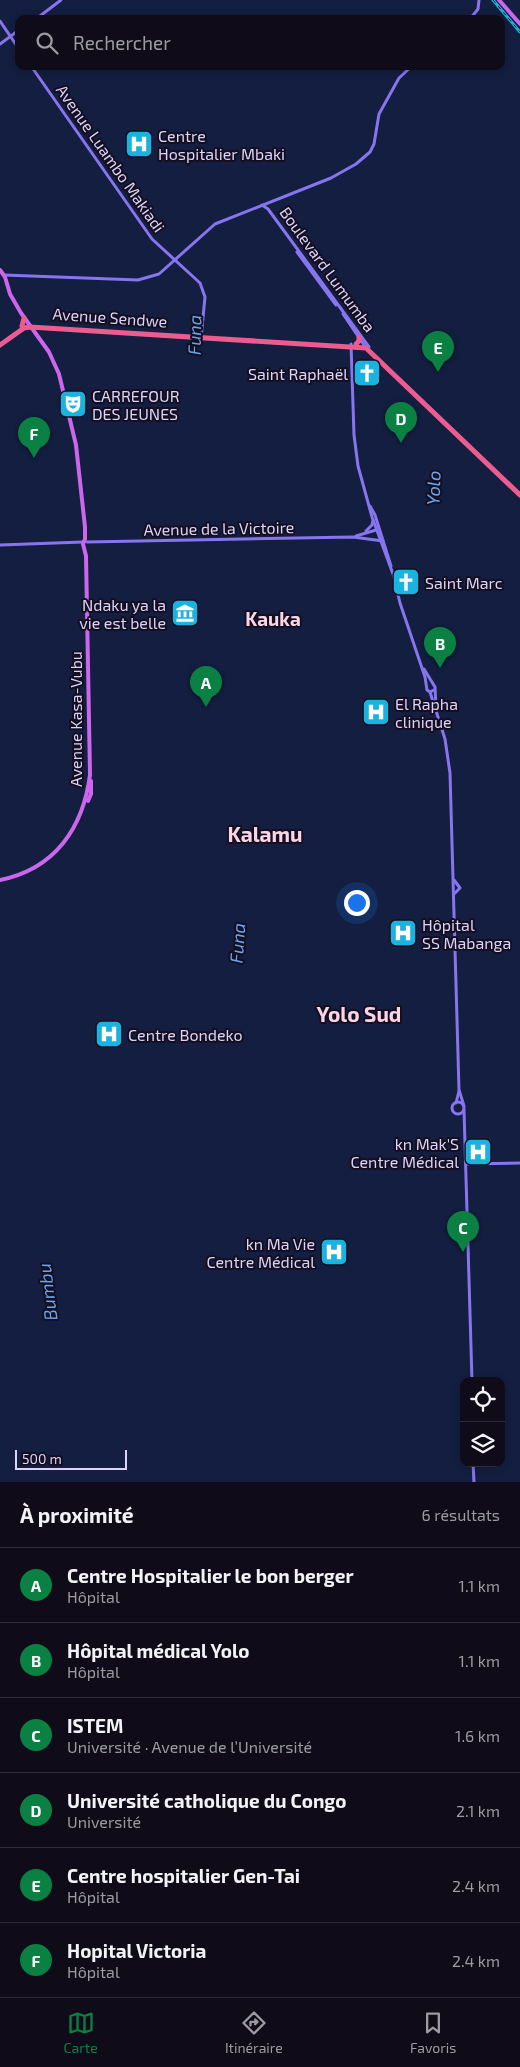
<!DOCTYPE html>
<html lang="fr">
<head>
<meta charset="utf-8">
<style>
  body { margin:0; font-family:"Exo 2",sans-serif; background:#1d1925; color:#f1f3f6 }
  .controls { position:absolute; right:15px; bottom:15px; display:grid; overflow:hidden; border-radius:10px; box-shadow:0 2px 8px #0003 }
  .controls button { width:45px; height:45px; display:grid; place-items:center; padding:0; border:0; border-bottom:1px solid #2f2b37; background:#0f0b18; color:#f1f3f6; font:25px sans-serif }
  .scale { position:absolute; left:15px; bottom:12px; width:112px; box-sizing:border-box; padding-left:5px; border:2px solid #dcd3fa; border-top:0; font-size:14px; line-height:18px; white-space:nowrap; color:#dcd3fa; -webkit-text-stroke:4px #140f20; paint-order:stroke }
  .you { position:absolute; left:356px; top:902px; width:18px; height:18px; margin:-12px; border:4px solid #fff; border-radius:50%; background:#1a73e8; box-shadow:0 0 0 8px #1a73e833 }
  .badge { display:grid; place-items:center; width:32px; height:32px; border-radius:50%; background:#0b8043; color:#fff; font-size:16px; font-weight:700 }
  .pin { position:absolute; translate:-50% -41px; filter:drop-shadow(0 1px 2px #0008) }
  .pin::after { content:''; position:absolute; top:26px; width:18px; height:15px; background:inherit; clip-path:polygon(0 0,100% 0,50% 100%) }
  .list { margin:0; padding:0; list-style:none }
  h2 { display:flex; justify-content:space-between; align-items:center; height:65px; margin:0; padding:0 20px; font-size:21px }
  h2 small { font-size:16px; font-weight:400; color:#9b9ba2 }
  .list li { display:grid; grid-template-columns:32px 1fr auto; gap:15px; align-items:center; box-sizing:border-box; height:75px; padding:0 20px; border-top:1px solid #2f2b37 }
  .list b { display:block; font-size:19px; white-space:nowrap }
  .list p { margin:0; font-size:16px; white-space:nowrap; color:#9b9ba2 }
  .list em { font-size:16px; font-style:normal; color:#9b9ba2 }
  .icon { flex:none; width:28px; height:28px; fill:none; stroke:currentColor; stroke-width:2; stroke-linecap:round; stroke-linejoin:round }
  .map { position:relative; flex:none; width:520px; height:1482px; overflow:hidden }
  .search { position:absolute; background:#0f0b18; box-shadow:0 2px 8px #0003; left:15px; right:15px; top:15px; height:55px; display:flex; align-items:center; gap:12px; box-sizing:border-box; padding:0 18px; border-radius:10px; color:#9b9ba2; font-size:19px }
  .sheet { height:515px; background:#0f0b18 }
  nav { display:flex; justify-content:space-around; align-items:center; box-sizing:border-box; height:70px; border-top:1px solid #2f2b37; background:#0f0b18; font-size:14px; color:#9b9ba2 }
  nav a { display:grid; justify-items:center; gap:2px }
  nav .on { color:#0b8043 }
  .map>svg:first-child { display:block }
  .water { fill:#131e40; fill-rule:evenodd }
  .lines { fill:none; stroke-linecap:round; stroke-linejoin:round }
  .secondary { stroke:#8775ef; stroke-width:3 }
  .primary { stroke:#cc67ed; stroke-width:4 }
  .highway { stroke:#ec5c8f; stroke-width:5 }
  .rail-casing { stroke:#1ab3df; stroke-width:3 }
  .rail { stroke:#140f20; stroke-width:1; stroke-dasharray:4; stroke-linecap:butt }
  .labels { text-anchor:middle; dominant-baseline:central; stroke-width:4; stroke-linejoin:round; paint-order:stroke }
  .poi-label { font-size:16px; fill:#dcd3fa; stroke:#140f20; text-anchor:start }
  .street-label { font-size:16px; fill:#dcd3fa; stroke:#140f20 }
  .water-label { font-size:18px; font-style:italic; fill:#6da2ee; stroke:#140f20 }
  .quarter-label { font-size:19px; font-weight:bold; fill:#fad5e8; stroke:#140f20 }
  .district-label { font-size:21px; font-weight:bold; fill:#fad5e8; stroke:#140f20 }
</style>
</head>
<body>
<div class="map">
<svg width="520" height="1482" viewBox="0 0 520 1482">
  <rect width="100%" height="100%" fill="#140f20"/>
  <path class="water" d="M0,0H520V1482H0ZM19,19H501V66H19ZM464,1381H501V1463H464Z"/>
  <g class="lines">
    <g class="secondary">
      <path d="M36,19L61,0"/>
      <path d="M470,19L478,9L479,0"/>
      <path d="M0,21L19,49"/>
      <path d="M0,44L19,30"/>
      <path d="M31,66L152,239L200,283L205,297L201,338"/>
      <path d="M262,205L268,209L369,347"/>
      <path d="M297,252L336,305"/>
      <path d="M4,275L138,280L159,274L215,224L331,178L356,164L370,152L374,144L379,114L399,78L412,66"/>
      <path d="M343,314L366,348"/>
      <path d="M351,344L354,435L358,466L372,517L393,574L400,603L425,677L427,690L430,692L434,690"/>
      <path d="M370,506L375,515L391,566"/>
      <path d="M366,531L372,525L373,520"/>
      <path d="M356,536L376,530"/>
      <path d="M87,542L353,537L383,541"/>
      <path d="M0,545L83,542"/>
      <path d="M424,669L435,687L436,707"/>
      <path d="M430,692L445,739L450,773L459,1090L464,1106"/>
      <path d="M454,880L460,888L454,894"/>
      <circle cx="458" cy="1108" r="6"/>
      <path d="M456,1103L459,1091"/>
      <path d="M464,1110L472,1381"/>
      <path d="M466,1164L520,1163"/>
      <path d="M473,1463L474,1482"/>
    </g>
    <g class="primary">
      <path d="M499,0L520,24"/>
      <path d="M0,270L5,277L10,294L21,313L49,352L59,374L76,445L85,527V539L83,544L86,556L90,775C83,828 55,869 0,880"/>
      <path d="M88,801L91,794V781"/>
    </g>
    <g class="highway">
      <path d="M22,326L24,318"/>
      <path d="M356,344L359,341V337"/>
      <path d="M0,345L24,328L30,327L366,348L520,495"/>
    </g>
    <g class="rail-casing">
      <path id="rail" d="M493,0L520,32"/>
    </g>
    <use href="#rail" class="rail"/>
  </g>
  <defs>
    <g id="hospital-square" transform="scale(1.4375)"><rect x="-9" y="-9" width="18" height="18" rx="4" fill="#1ab3df" stroke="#140f20"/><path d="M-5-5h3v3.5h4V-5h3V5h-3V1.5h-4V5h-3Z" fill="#fff"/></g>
    <g id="church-square" transform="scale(1.4375)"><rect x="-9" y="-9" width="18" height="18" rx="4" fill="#1ab3df" stroke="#140f20"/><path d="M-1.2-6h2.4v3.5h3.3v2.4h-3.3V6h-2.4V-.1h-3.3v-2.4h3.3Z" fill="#fff"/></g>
    <g id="theatre-square" transform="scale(1.4375)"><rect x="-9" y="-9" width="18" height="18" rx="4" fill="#1ab3df" stroke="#140f20"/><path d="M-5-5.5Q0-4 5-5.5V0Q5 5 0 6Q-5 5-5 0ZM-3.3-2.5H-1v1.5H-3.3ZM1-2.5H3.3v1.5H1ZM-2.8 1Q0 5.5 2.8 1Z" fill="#fff"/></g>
    <g id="museum-square" transform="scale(1.4375)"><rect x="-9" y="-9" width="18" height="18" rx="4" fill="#1ab3df" stroke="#140f20"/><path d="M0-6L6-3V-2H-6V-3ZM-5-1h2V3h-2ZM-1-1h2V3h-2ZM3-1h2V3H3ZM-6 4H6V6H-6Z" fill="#fff"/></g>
  </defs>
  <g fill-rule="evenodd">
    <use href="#hospital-square" x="139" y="144"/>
    <use href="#church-square" x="367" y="373"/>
    <use href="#theatre-square" x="73" y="404"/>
    <use href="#church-square" x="406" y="582"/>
    <use href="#museum-square" x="185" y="613"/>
    <use href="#hospital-square" x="376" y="712"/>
    <use href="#hospital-square" x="403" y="933"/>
    <use href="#hospital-square" x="109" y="1034"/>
    <use href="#hospital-square" x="478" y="1152"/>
    <use href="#hospital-square" x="334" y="1252"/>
  </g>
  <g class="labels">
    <g class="poi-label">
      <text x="158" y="135">Centre<tspan x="158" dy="18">Hospitalier Mbaki</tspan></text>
      <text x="348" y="373" text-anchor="end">Saint Raphaël</text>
      <text x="92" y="395">CARREFOUR<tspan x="92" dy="18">DES JEUNES</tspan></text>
      <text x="425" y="582">Saint Marc</text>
      <text x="166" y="604" text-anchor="end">Ndaku ya la<tspan x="166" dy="18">vie est belle</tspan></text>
      <text x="395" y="703">El Rapha<tspan x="395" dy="18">clinique</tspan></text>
      <text x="422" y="924">Hôpital<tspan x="422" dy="18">SS Mabanga</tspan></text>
      <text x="128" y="1034">Centre Bondeko</text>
      <text x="459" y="1143" text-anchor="end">kn Mak'S<tspan x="459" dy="18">Centre Médical</tspan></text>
      <text x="315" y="1243" text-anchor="end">kn Ma Vie<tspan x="315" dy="18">Centre Médical</tspan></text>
    </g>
    <g class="street-label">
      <text transform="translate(111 158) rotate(55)">Avenue Luambo Makiadi</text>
      <text transform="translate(328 269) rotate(54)">Boulevard Lumumba</text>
      <text transform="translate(110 317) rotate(4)">Avenue Sendwe</text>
      <text transform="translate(219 528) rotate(-1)">Avenue de la Victoire</text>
      <text transform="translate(75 719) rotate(-90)">Avenue Kasa-Vubu</text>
    </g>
    <g class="water-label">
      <text transform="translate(194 335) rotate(-89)">Funa</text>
      <text transform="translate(433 488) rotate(-88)">Yolo</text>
      <text transform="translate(237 943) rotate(-86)">Funa</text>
      <text transform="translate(47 1292) rotate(-97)">Bumbu</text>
    </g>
    <g class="quarter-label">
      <text x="273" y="618">Kauka</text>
    </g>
    <g class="district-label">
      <text x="265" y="833">Kalamu</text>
      <text x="359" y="1013">Yolo Sud</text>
    </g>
  </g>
</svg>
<div class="controls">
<button><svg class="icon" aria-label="locate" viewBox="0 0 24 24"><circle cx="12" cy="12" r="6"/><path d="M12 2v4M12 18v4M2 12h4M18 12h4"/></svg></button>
<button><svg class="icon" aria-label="layers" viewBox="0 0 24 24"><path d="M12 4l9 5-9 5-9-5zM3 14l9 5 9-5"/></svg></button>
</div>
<div class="scale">500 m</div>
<div class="you"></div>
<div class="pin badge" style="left:206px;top:707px">A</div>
<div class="pin badge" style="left:440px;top:668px">B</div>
<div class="pin badge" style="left:463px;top:1252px">C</div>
<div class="pin badge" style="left:401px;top:443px">D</div>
<div class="pin badge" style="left:438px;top:372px">E</div>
<div class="pin badge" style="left:34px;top:458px">F</div>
<div class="search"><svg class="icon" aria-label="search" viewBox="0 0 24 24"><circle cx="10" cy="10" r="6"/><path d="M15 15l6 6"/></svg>Rechercher</div>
</div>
<section class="sheet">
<h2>À proximité<small>6 résultats</small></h2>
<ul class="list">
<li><span class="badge">A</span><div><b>Centre Hospitalier le bon berger</b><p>Hôpital</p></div><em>1.1 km</em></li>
<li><span class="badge">B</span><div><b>Hôpital médical Yolo</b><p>Hôpital</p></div><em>1.1 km</em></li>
<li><span class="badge">C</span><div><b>ISTEM</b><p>Université · Avenue de l’Université</p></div><em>1.6 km</em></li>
<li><span class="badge">D</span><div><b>Université catholique du Congo</b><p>Université</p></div><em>2.1 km</em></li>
<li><span class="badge">E</span><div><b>Centre hospitalier Gen-Tai</b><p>Hôpital</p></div><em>2.4 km</em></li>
<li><span class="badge">F</span><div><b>Hopital Victoria</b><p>Hôpital</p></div><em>2.4 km</em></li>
</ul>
</section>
<nav>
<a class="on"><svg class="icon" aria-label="map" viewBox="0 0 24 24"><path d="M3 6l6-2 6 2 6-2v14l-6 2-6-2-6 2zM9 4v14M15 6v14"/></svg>Carte</a>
<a><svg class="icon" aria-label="directions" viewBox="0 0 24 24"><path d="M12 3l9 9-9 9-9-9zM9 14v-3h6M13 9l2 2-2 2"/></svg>Itinéraire</a>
<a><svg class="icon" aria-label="saved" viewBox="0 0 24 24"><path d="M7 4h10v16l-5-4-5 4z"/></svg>Favoris</a>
</nav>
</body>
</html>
